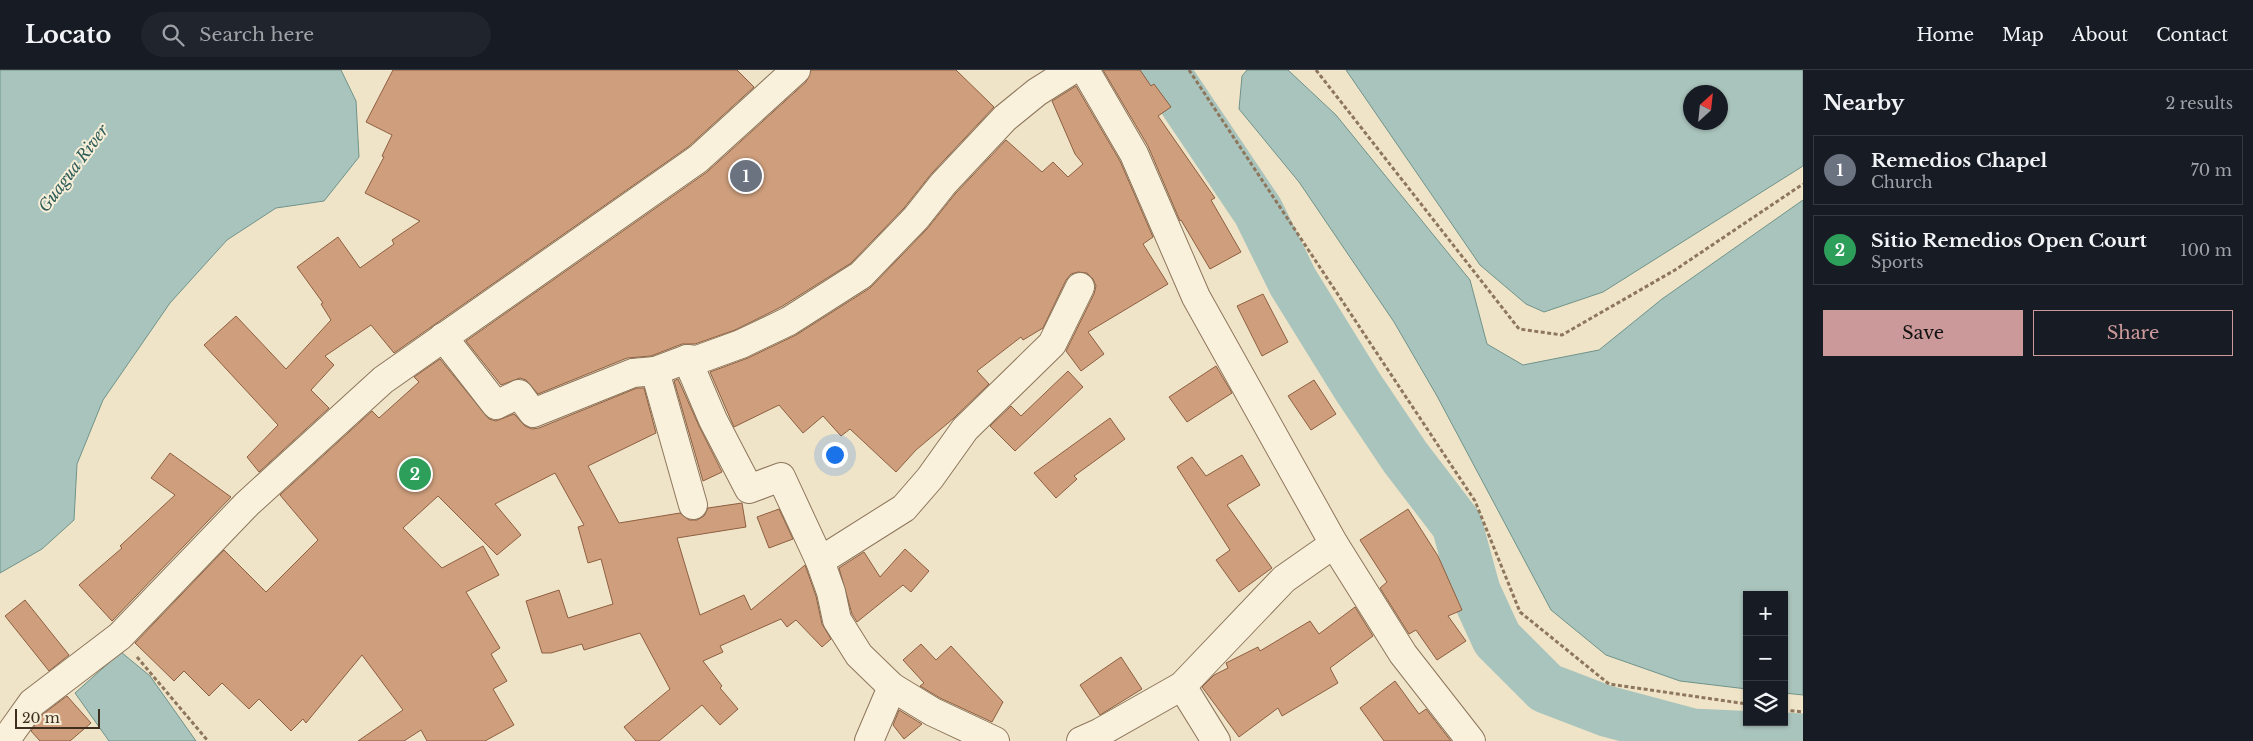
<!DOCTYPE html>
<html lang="en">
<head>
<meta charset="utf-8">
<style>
  body { margin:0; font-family:"Libre Baskerville",serif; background:#20242c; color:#f1f3f6 }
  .controls { position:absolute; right:15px; bottom:15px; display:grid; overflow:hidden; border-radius:0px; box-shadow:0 1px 4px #0004 }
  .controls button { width:45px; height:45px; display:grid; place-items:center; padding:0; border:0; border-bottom:1px solid #363941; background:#171b24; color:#f1f3f6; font:25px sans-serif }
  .compass { position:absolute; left:1683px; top:15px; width:45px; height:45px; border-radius:50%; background:#171b24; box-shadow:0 1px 4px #0004; rotate:27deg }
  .scale { position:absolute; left:15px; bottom:12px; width:85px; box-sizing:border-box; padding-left:5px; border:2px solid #3d2e20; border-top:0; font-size:14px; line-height:18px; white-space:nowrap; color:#3d2e20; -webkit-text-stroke:4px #f7eed8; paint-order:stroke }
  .you { position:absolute; left:834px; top:384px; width:18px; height:18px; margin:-12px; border:4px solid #fff; border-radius:50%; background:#1a73e8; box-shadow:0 0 0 8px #1a73e833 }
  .badge { display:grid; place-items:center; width:32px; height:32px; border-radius:50%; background:#cc999b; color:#fff; font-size:16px; font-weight:700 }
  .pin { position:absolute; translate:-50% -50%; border:2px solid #fff; box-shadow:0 1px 5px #0006 }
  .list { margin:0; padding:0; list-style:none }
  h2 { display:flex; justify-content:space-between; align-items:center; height:65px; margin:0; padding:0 20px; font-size:21px }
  h2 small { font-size:16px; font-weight:400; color:#9ea1a6 }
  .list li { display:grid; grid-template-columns:32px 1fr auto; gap:15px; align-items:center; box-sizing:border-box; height:70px; margin:0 10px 10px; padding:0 10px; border:1px solid #363941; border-radius:0px }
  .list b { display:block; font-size:19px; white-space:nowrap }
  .list p { margin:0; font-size:16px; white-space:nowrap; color:#9ea1a6 }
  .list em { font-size:16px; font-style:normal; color:#9ea1a6 }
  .actions { display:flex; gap:10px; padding:15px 20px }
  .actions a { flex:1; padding:11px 0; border:1px solid #cc999b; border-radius:0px; text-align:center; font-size:18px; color:#cc999b }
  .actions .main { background:#cc999b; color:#111 }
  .icon { flex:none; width:28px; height:28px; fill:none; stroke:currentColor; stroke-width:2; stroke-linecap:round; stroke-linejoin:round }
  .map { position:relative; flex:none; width:1803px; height:671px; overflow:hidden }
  header { display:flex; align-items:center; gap:30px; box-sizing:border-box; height:70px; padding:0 25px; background:#171b24; border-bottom:1px solid #363941 }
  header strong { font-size:24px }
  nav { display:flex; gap:28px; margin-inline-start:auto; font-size:18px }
  .search { width:350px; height:45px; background:#20242c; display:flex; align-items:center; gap:12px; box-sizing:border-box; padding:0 18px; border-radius:28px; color:#9ea1a6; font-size:19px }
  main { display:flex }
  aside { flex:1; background:#171b24 }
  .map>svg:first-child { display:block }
  .water { fill:#a9c4bc; stroke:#6f938a; fill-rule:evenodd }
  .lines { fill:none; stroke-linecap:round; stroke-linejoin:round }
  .river { stroke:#a9c4bc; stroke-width:51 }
  .building { fill:#cf9f7d; stroke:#8d5f41 }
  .minor-casing { stroke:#8d765c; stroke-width:30 }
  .path { stroke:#8d765c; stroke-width:3; stroke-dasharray:4 2.5; stroke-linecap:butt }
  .minor { stroke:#faf1dc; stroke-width:28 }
  .labels { text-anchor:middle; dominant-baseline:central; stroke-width:4; stroke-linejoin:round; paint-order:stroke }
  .water-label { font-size:16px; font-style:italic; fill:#2f5d5a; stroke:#f7eed8 }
</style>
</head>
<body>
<header>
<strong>Locato</strong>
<div class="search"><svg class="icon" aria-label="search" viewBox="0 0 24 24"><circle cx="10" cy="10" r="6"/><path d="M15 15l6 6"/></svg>Search here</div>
<nav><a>Home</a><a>Map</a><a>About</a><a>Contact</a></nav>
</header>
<main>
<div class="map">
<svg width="1803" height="671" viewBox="0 0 1803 671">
  <rect width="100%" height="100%" fill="#f0e4c8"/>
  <g class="water">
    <path d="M0,0H341L356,31L359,87L324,131L276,138L227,170L170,233L103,330L77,394L74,450L42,479L0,503Z"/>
    <path d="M1247,0H1288L1336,45L1470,210L1487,274L1523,295L1599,280L1662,229L1803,130V625L1784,623V525H1747V619L1680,611L1606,585L1551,540L1437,326L1394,252L1299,112L1239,39L1242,6Z"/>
    <path d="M1346,0H1803V96L1603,222L1544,242L1526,234L1480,195ZM1720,22V52H1690V22Z"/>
    <path d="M121,582L150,606L196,671H109L75,623Z"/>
  </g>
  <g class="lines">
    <path class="river" d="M1163,0L1258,141L1293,212L1358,317L1405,387L1457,455L1475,521L1497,569L1546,618L1606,641L1692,664L1803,669"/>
  </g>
  <g class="building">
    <path d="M393,0H737L754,17L688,77L394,283L371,255L325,286L334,295L311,320L329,338L259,402L247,387L278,355L204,275L236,246L286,299L331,250L321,234L323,233L297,197L338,167L360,198L394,174L392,170L420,151L365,123L384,87L382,86L392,65L366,52Z"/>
    <path d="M811,0H956L994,37L932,103L904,138L851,193L781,237L735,260L695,274H682L651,286L627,288L538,324L526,310L520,308L501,315L466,271L707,102L806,12Z"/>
    <path d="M1103,0H1140L1151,16L1154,14L1171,37L1158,46L1215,128L1211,130L1241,182L1210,199L1181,150L1180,151L1148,76Z"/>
    <path d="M1076,16L1120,91L1153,167L1143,174L1168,214L1088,262L1104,284L1081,301L1066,281L1094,224L1096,216L1093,209L1087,203L1078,202L1071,204L1066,210L1043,258L1023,270L1021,267L977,301L989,314L954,348L916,380L896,402L850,359L841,366L823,346L803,363L779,335L734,357L710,302L748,288L796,265L870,218L927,159L955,124L1006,70L1042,102L1053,92L1068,107L1083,94L1075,84L1052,31Z"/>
    <path d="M1263,224L1288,272L1262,286L1237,236Z"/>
    <path d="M440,289L489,349L496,351L514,344L525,356L532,359L539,358L637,318H644L656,363L588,396L619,453L680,443L689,450H697L704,446L708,438L742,433L746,457L677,468L700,545L744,525L751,540L805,495L816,526L822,554L831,569L822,577L796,550L787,557L781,549L720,576L723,582L703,591L722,616L720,618L738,639L720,655L702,635L659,671H636L624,657L670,619L640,563L584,580L582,574L551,583H542L526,531L559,520L568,548L613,534L601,489L588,493L578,457L584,455L555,403L495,434L521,465L497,485L438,426L403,458L442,498L483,476L499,505L466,522L500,578L491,584L507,611L493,619L514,655L485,671H427L421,660L404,671H358L403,640L362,585L306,653L303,649L291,661L259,629L249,639L222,613L209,626L184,601L174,611L135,573L224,480L266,522L318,470L280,425L372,341L379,348L419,312L414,307Z"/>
    <path d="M1216,296L1232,323L1187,352L1169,327Z"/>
    <path d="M1068,301L1083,317L1015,381L990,356L1011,336L1021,346Z"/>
    <path d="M678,309L699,356L722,402L703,411L674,311Z"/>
    <path d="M1314,310L1336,344L1311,360L1288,326Z"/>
    <path d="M1110,348L1125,369L1074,406L1077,409L1056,428L1034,403Z"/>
    <path d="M170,383L231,427L112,551L79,515L122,478L120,476L175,425L151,408Z"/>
    <path d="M1242,385L1260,415L1227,435L1272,498L1239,522L1216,490L1230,480L1177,397L1192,387L1206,406Z"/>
    <path d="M779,439L793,469L769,478L757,447Z"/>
    <path d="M1408,439L1438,486L1462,540L1448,546L1466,571L1437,590L1416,560L1409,564L1380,518L1387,512L1360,470Z"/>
    <path d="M905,479L929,501L911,522L903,515L857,552L852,544L839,498L864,482L880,507Z"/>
    <path d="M25,530L69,585L49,601L5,546Z"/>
    <path d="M1355,537L1373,566L1330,598L1338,613L1282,646L1278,638L1239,667L1202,617L1214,605L1228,598L1226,593L1258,577L1260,581L1310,551L1319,564Z"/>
    <path d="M921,574L936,590L951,576L1003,632L992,652L940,628L920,616L924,613L903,590Z"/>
    <path d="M1121,587L1142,619L1100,645L1080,615Z"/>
    <path d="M1395,611L1419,644L1426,639L1451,671H1384L1360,638Z"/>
    <path d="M67,626L91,653L70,671H40L31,661L43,644Z"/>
    <path d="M899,640L922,654L904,669L893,655Z"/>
  </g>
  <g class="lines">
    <g class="minor-casing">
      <g id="minor">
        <path d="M1085,0L1134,84L1196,227L1334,474L1403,584L1471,671"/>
        <path d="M443,267L496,335L519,324L533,343L633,303L655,301L687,289L713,350L749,419L781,407L820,491L831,522L837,550L859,585L892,617L933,642L995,671"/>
        <path d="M687,289L697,290L741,274L789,251L861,205L916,148L943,114L1005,48L1037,22L1072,0"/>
        <path d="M655,301L693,435"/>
        <path d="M820,491L904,438L930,408L965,359L1052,274L1080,217"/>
        <path d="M1182,616L1216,671"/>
        <path d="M5,671L32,633L120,566L247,434L383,310L698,89L796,0"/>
        <path d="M869,671L892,617"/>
        <path d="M1081,671L1099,663L1182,616L1284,509L1334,474"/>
      </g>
    </g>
    <g class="path">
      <path d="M1189,0L1475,431L1520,542L1609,614L1747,634"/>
      <path d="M1316,0L1519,259L1562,265L1675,200L1803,114"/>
      <path d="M137,587L208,671"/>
      <path d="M1784,640L1803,642"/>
    </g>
    <use href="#minor" class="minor"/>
  </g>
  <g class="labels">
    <g class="water-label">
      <text transform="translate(73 98) rotate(-53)">Guagua River</text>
    </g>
  </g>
</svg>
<div class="controls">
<button>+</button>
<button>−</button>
<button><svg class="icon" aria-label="layers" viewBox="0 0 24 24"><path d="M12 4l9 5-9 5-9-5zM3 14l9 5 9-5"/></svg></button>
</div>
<svg class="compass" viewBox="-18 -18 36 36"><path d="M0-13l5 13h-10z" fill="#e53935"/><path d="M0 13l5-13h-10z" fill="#9ea1a6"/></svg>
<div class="scale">20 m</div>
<div class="you"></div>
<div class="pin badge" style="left:746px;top:106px;background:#6b7280">1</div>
<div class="pin badge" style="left:415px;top:404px;background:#2e9e5b">2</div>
</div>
<aside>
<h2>Nearby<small>2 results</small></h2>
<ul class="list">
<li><span class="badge" style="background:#6b7280">1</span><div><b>Remedios Chapel</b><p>Church</p></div><em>70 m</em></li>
<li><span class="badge" style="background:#2e9e5b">2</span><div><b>Sitio Remedios Open Court</b><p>Sports</p></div><em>100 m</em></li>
</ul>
<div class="actions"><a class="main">Save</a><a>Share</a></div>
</aside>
</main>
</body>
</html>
